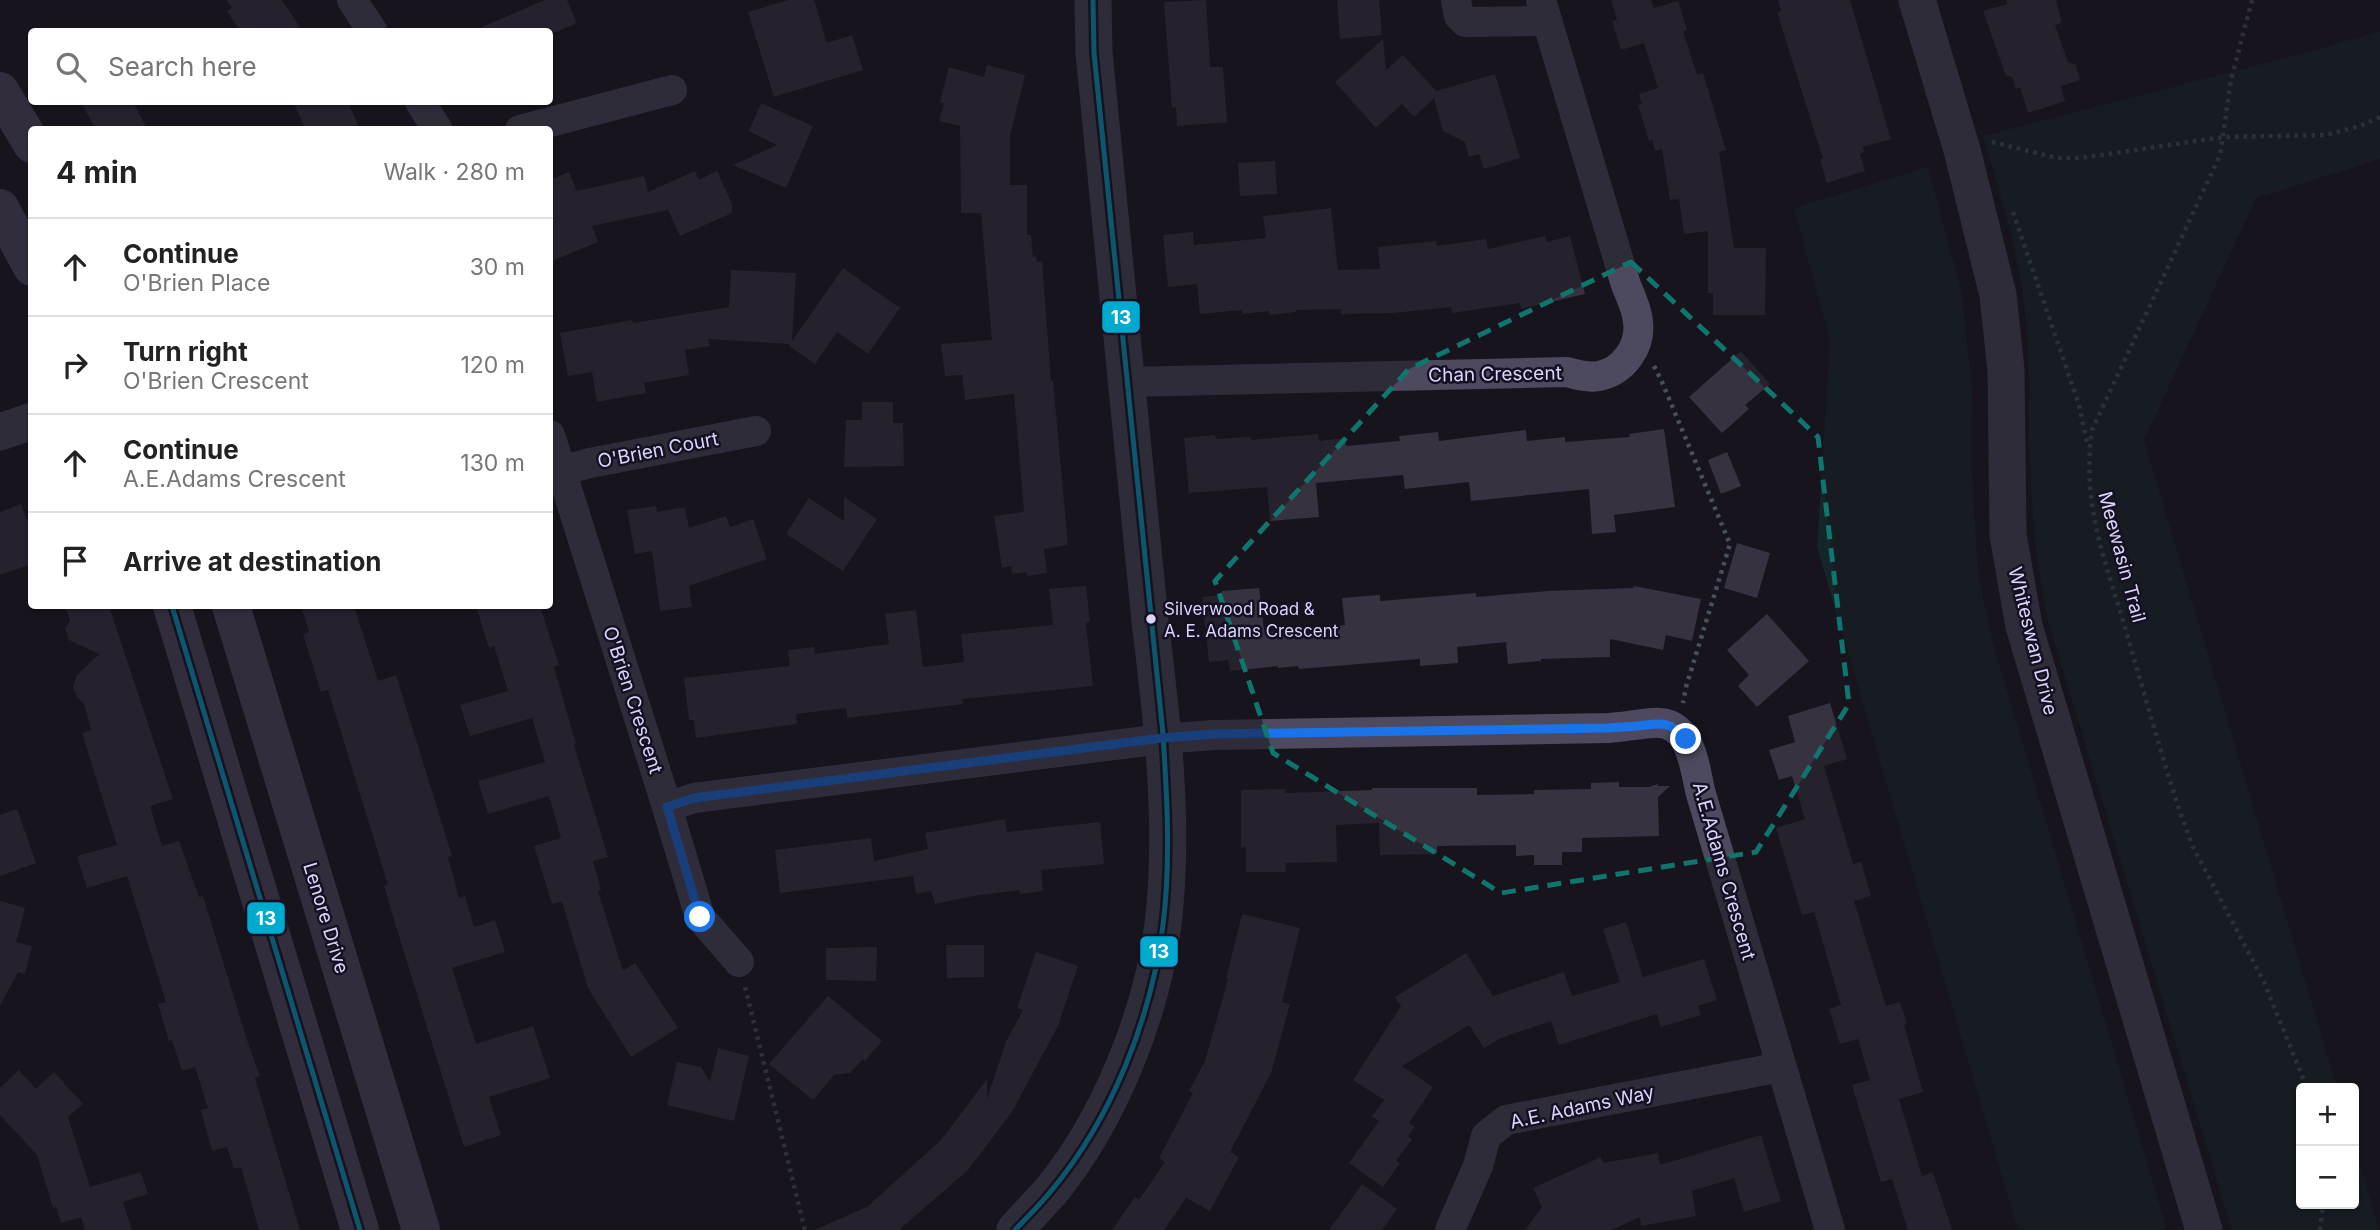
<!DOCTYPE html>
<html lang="en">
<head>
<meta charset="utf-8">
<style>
  body { margin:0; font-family:Inter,sans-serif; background:#f2f2f2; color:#222 }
  .controls { position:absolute; right:21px; bottom:21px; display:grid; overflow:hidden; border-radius:7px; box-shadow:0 2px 5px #0004 }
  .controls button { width:63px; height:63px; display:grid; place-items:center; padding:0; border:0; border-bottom:2px solid #e0e0e0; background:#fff; color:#222; font:35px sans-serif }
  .stop { position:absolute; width:21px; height:21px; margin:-16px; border:5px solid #1a73e8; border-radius:50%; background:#fff }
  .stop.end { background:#1a73e8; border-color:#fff; box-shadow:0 2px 7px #0008 }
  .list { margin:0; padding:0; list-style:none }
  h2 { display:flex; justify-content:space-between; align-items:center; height:91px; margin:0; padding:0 28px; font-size:30px }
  h2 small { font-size:23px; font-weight:400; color:#767676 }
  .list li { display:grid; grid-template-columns:46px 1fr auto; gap:21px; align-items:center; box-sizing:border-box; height:98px; padding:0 28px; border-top:2px solid #e0e0e0 }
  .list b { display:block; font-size:26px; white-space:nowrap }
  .list p { margin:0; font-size:23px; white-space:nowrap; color:#767676 }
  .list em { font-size:23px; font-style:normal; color:#767676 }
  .icon { flex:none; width:38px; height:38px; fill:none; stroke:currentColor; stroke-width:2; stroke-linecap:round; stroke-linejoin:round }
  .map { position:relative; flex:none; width:2380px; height:1230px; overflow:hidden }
  .search { position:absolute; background:#fff; box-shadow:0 2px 5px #0004; left:28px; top:28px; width:525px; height:77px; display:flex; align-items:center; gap:18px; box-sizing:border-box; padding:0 24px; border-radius:7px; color:#767676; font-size:26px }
  .panel { position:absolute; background:#fff; box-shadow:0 2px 5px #0004; left:28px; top:126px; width:525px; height:483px; border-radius:7px }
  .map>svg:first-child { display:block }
  .green { fill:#142629 }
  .building { fill:#363240 }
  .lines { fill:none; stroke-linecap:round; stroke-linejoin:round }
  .path { stroke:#48505f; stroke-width:4.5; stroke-dasharray:3.5 5; stroke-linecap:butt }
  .minor { stroke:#4d495e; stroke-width:30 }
  .tertiary { stroke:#4d495e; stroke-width:37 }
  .secondary { stroke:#514c64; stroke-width:38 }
  .bus-1-casing { stroke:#151022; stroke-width:10 }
  .bus-1 { stroke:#00a9ce; stroke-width:5 }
  .route { stroke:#1a73e8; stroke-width:9 }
  .marked { fill:none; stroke:#0f766e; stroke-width:5; stroke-dasharray:14 9; stroke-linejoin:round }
  .bus-dot { fill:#ddd4fc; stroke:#151022; stroke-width:2.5 }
  .labels { text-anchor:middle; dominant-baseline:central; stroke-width:5; stroke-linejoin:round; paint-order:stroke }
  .bus-label { font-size:17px; fill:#ddd4fc; stroke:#151022; text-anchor:start }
  .street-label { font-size:19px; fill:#ddd4fc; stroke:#151022 }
  .line-badge { stroke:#151022; stroke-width:2.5 }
  .badge-label { font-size:19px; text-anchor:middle; font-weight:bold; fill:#fff }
</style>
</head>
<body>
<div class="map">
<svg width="2380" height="1230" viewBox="0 0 2380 1230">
  <rect width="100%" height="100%" fill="#17141e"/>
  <g class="green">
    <path d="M2380,31V159L2256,198L2144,440L2337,1088H2301V1204H2354V1144L2379,1230H2232L2049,624C2035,563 2031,502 2029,439C2029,400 2030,361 2026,322C2021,258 2001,197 1983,136L2316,50Z"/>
    <path d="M1928,167L1962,294L1972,391L1971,457L1978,574L1992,640L2167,1230H2018L1817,547L1830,340L1794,208Z"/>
  </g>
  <g class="building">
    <path d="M226,0H282L303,32H241L227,11L232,8Z"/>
    <path d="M545,0H567L577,23L556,32H470Z"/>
    <path d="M788,0H814L827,43L852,35L863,70L774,97L748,12Z"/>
    <path d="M1206,0L1210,67H1223L1227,122L1177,126L1176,107L1172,108L1164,2Z"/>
    <path d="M1337,0H1379L1382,35L1340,39Z"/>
    <path d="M1611,0H1651L1654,8L1678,1L1687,30L1683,31L1697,75L1703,73L1726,150L1719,152L1734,248H1766L1765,315H1713V293H1708V231L1684,234L1679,199L1670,200L1662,149L1655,151L1652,140L1649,141L1638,105L1642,104L1639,94L1658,88L1644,43L1621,50L1612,21L1617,20Z"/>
    <path d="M1778,0H1850L1891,139L1863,147L1864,152L1860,154L1865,171L1827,183L1820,159H1823L1777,12L1781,11Z"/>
    <path d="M2006,0H2056L2062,23L2055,25L2068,62L2076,65L2080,80L2061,86L2065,101L2028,113L2020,87L2016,89L2012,77L2006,76L1983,11L2007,4Z"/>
    <path d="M1383,39L1386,70L1403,55L1436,91L1495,74L1520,158L1484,169L1479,154L1469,157L1465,142L1443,131L1434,98L1414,117L1402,104L1376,128L1335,82Z"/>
    <path d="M987,65L1025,75L1010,136V185H1027V235H1031L1033,257L1036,256L1037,262L1042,261L1051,381H1053L1068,545L1044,549L1047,573L1027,576L1026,572L1012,574L1011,566L1002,568L994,516L1024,512L1014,394L965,400L962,375L945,376L941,344L992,340L981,213H961L960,126L939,121L944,103L940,102L949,67L984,77Z"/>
    <path d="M81,102H133L148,130H96Z"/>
    <path d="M293,102H348L360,130H306Z"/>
    <path d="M761,103L813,126L786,188L733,165L777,145L749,131Z"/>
    <path d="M1275,161L1277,194L1240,196L1238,163Z"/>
    <path d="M695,171L699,180L717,171L732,204V213L680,236L668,210L592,226L598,242L550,262V180L569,172L577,191L644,176L648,192Z"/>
    <path d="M1331,208L1338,270L1380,269L1378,247L1436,241L1437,246L1486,239L1488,249L1545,236L1547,242L1570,236L1585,294L1521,309L1520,303L1452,313L1451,307L1393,313L1341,314V309L1296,310V312L1270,315L1269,311L1243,314L1242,310L1200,314L1197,284L1168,287L1163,235L1193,232L1194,245L1266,238L1263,216Z"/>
    <path d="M843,268L900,308L868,354L837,332L815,364L789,346L790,344L708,339L710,346L685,350L689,375L644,383L646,393L597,402L592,372L568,376L560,333L632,320L633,323L729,307L731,270L796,273L792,341Z"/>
    <path d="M1741,351L1770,384L1745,405L1749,409L1722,433L1689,397Z"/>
    <path d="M862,402H893V423H903L904,466L844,467L846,420H862Z"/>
    <path d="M1664,429L1675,507L1614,515L1616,532L1592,534L1589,489L1471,501L1469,482L1405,489L1403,475L1316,483L1319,517L1270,521L1267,487L1189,493L1184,438L1215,435L1216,439L1251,437V440L1318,434L1319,441L1345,438L1346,446L1400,441L1399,436L1438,432L1439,441L1526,430L1527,441L1565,437V442L1630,437L1629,434Z"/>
    <path d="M1727,452L1741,486L1721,494L1708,460Z"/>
    <path d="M844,497L877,519L843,571L786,534L809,498L844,521Z"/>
    <path d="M21,504L32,533V564L0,575V512Z"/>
    <path d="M656,506L657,512L685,507L689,528L726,516L730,527L753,519L767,559L689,586L692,607L660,611L652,551L635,554L627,510Z"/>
    <path d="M1737,543L1770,553L1757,598L1724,588Z"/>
    <path d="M1086,586L1090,622L1086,623L1093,686L962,699L963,704L847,718L846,708L796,714L797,724L696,738L694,720H689L684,678L790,666L788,650L814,647L815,654L889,644L885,614L916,610L923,667L964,662L961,634L1053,625L1049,589Z"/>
    <path d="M1634,586L1701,599L1692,641L1666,635L1663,650L1610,639V657L1541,659V661L1508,664L1506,642L1457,647L1458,663L1420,666V659L1299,669L1298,666L1278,668V666L1230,671L1228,660L1209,662L1202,597L1222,595V591L1259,588L1264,630H1269V632L1345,625L1342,598L1380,595V601L1476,593V597L1548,591L1633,588Z"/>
    <path d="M78,606H109L173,799L150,806L162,846L179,841L199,897L203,896L247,1040L260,1076L255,1078L300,1230H259L241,1167L234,1169L227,1147L212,1151L201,1110L208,1108L195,1067L182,1071L172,1040L169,1041L158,1004L166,1002L127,876L87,888L77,856L117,845L82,733L91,730L84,704L77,697L73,687L77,675L99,654L69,640L65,629L70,621L66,609Z"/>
    <path d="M301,606H354L378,681L396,675L452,856L448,857L459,898L465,896L474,927L495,920L505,952L452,968L476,1044L533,1026L550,1078L489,1097L501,1135L464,1147L395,923L384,886L388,885L328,690L321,692L303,634L309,632Z"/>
    <path d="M476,606H540L559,665L554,667L576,744L574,745L608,857L593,861L601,890L598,891L623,971L635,963L678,1028L631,1057L588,988L562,902L552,904L534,846L561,838L549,796L488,814L478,781L545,762L532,718L470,736L460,705L508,691L494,646L489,648Z"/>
    <path d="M1767,614L1809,661L1757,707L1738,686L1749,675L1727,650Z"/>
    <path d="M1830,703L1847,759L1824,766L1853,864L1861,862L1871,896L1854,901L1886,1006L1900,1002L1907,1024L1904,1025L1923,1092L1899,1099L1922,1176L1933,1172L1952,1230H1908L1892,1179L1881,1182L1852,1085L1870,1080L1858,1039L1840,1044L1829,1009L1841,1005L1814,912L1802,915L1776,828L1805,819L1792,776L1779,780L1769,750L1795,742L1788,716Z"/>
    <path d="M1619,782V787H1649L1658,784V786H1670L1658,797L1659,836L1582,838V852H1562V865H1534V855L1516,856V845L1437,846V854L1380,855L1379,823L1336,825L1337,862L1285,863L1286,872H1246V847L1241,848V790L1285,789V793L1372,790V788H1477V795L1534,794V790L1591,789V783Z"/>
    <path d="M17,809L36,863L0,876V815Z"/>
    <path d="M1005,819L1007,832L1100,822L1104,864L1041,870L1043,891L1020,894L1019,890L973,896L935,904L931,891L916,894L913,876L780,893L775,850L871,838L874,861L928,849L925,833Z"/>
    <path d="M0,901L25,908L16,942L32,946L25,974L18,972L0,1006Z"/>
    <path d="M1242,914L1300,928L1282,1002L1290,1004L1271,1073L1230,1152L1239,1157L1210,1211L1186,1198L1164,1230H1112L1135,1197L1139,1200L1165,1162L1159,1158L1193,1093L1189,1091L1205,1061L1228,979H1226Z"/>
    <path d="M1626,922L1643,977L1704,959L1717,1000L1698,1006L1701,1015L1661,1027L1657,1014L1559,1045L1551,1021L1501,1038L1484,1048L1469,1025L1402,1066L1433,1087L1409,1123L1415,1127L1408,1136L1412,1139L1396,1161L1400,1163L1383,1187L1349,1163L1379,1121L1372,1116L1384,1100L1353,1080L1401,1006L1395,997L1466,953L1493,996L1564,972L1572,996L1620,982L1603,929Z"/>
    <path d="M946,945H984V977L947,978Z"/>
    <path d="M877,947L876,981L826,980V948Z"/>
    <path d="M1036,952L1078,966L1058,1026L1012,1112L968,1170L899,1230H814L867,1207L941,1140L987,1079V1099L1006,1042L1023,1010L1017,1008Z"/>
    <path d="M828,996L882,1041L865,1061L863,1059L850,1073L834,1075L813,1100L769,1064Z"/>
    <path d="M718,1048L749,1056L734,1121L667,1105L677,1062L701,1067L710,1082Z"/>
    <path d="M19,1070L36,1089L54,1072L83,1104L68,1117L90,1187L141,1172L148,1194L123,1202L132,1230H85L81,1217L61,1223L56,1207L53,1208L37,1155L0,1115V1088Z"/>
    <path d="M1761,1135L1781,1201L1744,1212L1734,1178L1692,1191L1696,1216L1641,1226L1640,1217L1611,1230H1525L1542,1207L1533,1188L1601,1157L1603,1163L1658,1153L1660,1165Z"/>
    <path d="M1362,1184L1397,1209L1382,1230H1329Z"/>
  </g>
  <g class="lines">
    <g class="path">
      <path d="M2252,0L2231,80L2220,155L2092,430C2081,509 2107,563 2128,638C2145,696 2161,754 2180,812L2193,847L2264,982L2307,1088"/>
      <path d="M1992,142L2057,158H2081L2224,137L2326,135L2360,126L2380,117"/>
      <path d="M2013,212L2079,405L2088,447"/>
      <path d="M1654,366L1662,382L1730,544L1686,687L1683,703"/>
      <path d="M745,987L805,1230"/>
      <path d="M2320,1230L2323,1204"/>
    </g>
    <g class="minor">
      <path d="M352,0L373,32"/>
      <path d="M1456,0L1459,16L1465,22L1547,21"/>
      <path d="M420,102L438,130"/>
      <path d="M520,130L672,90"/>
      <path d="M1128,382L1567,372C1578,375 1588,378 1599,376C1624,371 1641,346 1638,322C1637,309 1631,297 1626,285L1541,0"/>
      <path d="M550,435L667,807L694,798L1162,739L1214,735L1608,728C1623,727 1638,724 1653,723C1692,720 1694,767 1701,794L1830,1230"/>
      <path d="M560,471L590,463L756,431"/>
      <path d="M667,807L700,917L739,962"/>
      <path d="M1450,1230L1478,1166L1486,1136L1506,1120L1781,1067"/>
    </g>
    <g class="tertiary">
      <path d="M1917,0L1962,150L1998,295L2006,370L2008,535L2024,626L2204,1230"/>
      <path d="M0,432L32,421"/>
      <path d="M1015,1230C1027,1217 1039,1204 1051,1191C1109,1120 1152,1014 1163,924C1175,826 1162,718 1150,621L1094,53L1093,0"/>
    </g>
    <g class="secondary">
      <path d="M0,91L32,144"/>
      <path d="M0,208L32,267"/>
      <path d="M172,606L360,1230"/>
      <path d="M231,606L421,1230"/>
    </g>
    <g class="bus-1-casing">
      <g id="bus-1">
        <path d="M172,606L360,1230"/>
        <path d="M1015,1230C1027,1217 1040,1205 1051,1191C1112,1118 1151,1019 1163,925C1171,861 1167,797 1163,734L1094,53L1093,0"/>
      </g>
    </g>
    <use href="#bus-1" class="bus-1"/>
  </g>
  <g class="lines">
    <path class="route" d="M700,917L667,807L694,798L1162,738L1214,734L1608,728C1618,727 1628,727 1638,726C1661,723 1669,720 1686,739"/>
  </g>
  <path d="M0 0H2380V1230H0ZM1631,262L1818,437L1849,704L1756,852L1501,893L1273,753L1215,581L1409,369Z" fill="#17141e" fill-opacity=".55" fill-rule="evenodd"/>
  <path class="marked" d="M1631,262L1818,437L1849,704L1756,852L1501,893L1273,753L1215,581L1409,369Z"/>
  <circle class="bus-dot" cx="1151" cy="619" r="6"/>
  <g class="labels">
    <g class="bus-label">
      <text x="1164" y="609">Silverwood Road &amp;<tspan x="1164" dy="22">A. E. Adams Crescent</tspan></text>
    </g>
    <g class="street-label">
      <text transform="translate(1495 374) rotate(-1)">Chan Crescent</text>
      <text transform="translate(658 450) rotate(-11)">O'Brien Court</text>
      <text transform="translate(2122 557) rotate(75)">Meewasin Trail</text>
      <text transform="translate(2033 641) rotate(76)">Whiteswan Drive</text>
      <text transform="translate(633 700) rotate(72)">O'Brien Crescent</text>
      <text transform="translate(1724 871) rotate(74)">A.E.Adams Crescent</text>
      <text transform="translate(326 918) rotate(73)">Lenore Drive</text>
      <text transform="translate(1582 1107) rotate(-12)">A.E. Adams Way</text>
    </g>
  </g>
  <g class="line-badge">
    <rect x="1101" y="300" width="40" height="34" rx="7" fill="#00a9ce"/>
    <rect x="246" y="901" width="40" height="34" rx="7" fill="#00a9ce"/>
    <rect x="1139" y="935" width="40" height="33" rx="7" fill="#00a9ce"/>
  </g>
  <g class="badge-label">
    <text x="1121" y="324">13</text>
    <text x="266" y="925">13</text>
    <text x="1159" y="958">13</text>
  </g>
</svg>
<div class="controls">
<button>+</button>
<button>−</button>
</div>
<div class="stop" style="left:700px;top:917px"></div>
<div class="stop end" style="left:1686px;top:739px"></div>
<div class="search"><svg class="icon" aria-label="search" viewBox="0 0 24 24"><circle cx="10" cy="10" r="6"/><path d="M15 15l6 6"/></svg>Search here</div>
<section class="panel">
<h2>4 min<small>Walk · 280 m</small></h2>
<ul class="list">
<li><svg class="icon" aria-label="ahead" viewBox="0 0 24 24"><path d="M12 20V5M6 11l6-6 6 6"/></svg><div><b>Continue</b><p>O'Brien Place</p></div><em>30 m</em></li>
<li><svg class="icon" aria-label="right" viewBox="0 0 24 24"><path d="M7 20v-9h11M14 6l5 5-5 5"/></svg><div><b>Turn right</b><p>O'Brien Crescent</p></div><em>120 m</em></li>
<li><svg class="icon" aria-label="ahead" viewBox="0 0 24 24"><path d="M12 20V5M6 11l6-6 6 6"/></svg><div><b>Continue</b><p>A.E.Adams Crescent</p></div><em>130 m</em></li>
<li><svg class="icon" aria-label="arrive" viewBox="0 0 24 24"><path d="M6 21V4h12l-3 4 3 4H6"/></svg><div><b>Arrive at destination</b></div></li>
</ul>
</section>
</div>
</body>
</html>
